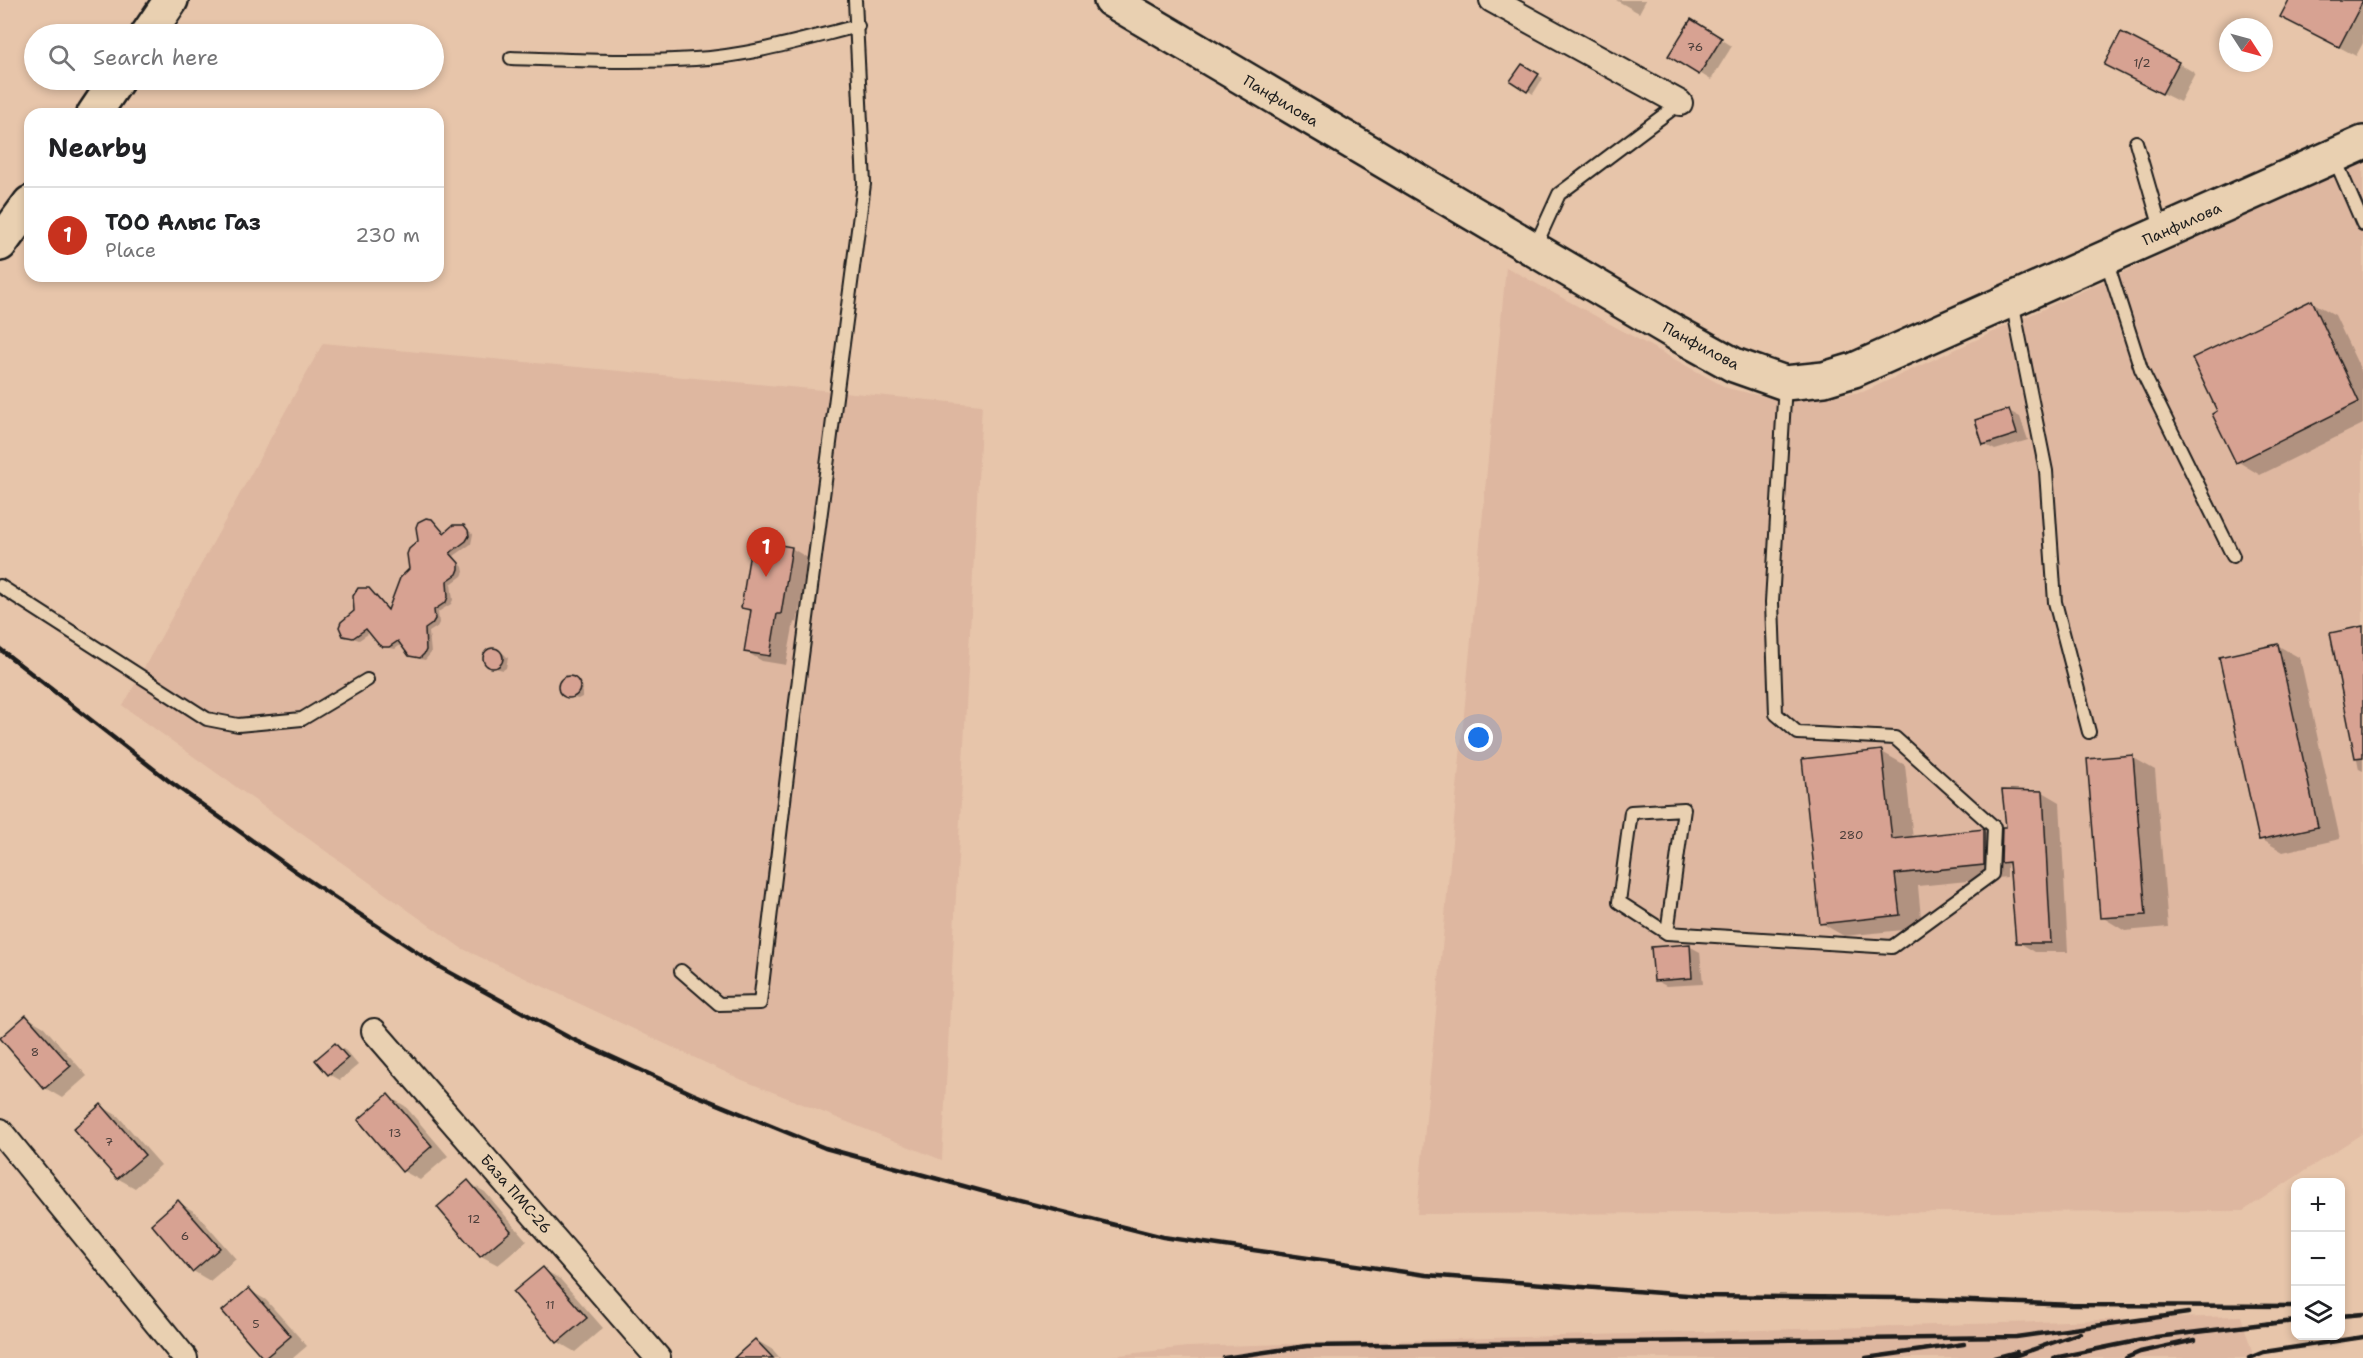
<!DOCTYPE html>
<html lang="en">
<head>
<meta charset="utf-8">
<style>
  body { margin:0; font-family:"Shantell Sans",sans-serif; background:#f2f2f2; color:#202124 }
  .controls { position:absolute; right:18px; bottom:18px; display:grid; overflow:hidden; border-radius:12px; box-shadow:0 3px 9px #0003 }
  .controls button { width:54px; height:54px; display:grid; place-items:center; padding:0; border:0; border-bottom:2px solid #e0e0e0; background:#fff; color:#202124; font:30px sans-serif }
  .compass { position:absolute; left:2219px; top:18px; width:54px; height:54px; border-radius:50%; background:#fff; box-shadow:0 3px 9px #0003; rotate:126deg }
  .you { position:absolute; left:1479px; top:738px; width:21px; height:21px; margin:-15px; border:4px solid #fff; border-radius:50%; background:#1a73e8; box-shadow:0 0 0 9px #1a73e833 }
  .badge { display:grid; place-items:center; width:39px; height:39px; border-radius:50%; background:#c8321e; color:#fff; font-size:20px; font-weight:700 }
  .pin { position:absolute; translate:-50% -50px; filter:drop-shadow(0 2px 3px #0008) }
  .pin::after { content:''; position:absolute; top:32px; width:21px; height:18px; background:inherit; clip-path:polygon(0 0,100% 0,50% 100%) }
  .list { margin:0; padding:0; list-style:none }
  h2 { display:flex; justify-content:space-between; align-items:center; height:78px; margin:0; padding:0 24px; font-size:26px }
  h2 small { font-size:20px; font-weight:400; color:#757577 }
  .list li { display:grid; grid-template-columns:39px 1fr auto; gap:18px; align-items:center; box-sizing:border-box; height:96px; padding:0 24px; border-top:2px solid #e0e0e0 }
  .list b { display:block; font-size:22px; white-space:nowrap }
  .list p { margin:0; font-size:20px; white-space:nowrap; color:#757577 }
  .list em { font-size:20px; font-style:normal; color:#757577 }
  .icon { flex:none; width:33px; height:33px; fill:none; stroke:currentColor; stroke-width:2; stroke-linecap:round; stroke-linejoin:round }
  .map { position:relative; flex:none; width:2363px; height:1358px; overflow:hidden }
  .search { position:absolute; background:#fff; box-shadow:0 3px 9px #0003; left:24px; top:24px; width:420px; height:66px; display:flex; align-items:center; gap:15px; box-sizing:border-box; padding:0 21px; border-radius:33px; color:#757577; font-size:22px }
  .panel { position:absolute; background:#fff; box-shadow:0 3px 9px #0003; left:24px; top:108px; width:420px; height:174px; border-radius:18px }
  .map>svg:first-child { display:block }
  .built { fill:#deb7a0 }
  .shadow { fill:#0003 }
  .building { fill:#d7a292; stroke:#1c1c1c; stroke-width:1.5 }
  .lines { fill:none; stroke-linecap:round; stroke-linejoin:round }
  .lane-casing { stroke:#1c1c1c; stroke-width:16 }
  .street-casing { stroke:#1c1c1c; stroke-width:28 }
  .secondary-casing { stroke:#1c1c1c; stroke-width:38 }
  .highway-casing { stroke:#1c1c1c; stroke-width:38 }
  .lane { stroke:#e9d0b1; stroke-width:12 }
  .street { stroke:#e9d0b1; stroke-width:24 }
  .secondary { stroke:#e9d0b1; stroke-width:33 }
  .highway { stroke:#e9d0b1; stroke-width:33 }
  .rail { stroke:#1c1c1c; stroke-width:4.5 }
  .labels { text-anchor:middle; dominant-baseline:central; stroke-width:6; stroke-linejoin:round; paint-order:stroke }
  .number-label { font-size:12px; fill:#4b3e3a }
  .street-label { font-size:15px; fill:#1c1c1c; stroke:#e9d0b1 }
</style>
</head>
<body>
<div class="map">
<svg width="2363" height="1358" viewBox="0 0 2363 1358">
  <rect width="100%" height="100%" fill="#e7c5aa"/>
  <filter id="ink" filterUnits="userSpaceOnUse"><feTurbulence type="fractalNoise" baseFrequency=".0167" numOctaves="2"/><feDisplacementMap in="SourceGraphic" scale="12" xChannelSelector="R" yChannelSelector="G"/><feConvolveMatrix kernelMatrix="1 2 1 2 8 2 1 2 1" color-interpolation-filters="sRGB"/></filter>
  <g filter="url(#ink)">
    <g class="built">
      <path d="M2363,162V1133L2243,1211L1417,1214L1506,267L1727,388L1787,402L1863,392Z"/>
      <path d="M323,343L982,405L942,1160L740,1079L461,948L123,706Z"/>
      <path d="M2241,1316L2254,1358H1094L1187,1347Z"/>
    </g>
    <g class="shadow">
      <path d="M1616,0H1646L1639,13Z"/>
      <path d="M2291,0H2357L2363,3V43L2356,56L2299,26Z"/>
      <path d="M1702,27L1732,46L1711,80L1670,55Z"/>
      <path d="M2178,63L2195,73L2180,102L2123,74Z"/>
      <path d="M1522,66L1543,78L1533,94L1513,81Z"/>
      <path d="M2312,302L2335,315L2363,375V424L2260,475L2237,461Z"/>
      <path d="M2009,411L2020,417L2028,440L1995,450L1984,444Z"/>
      <path d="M432,521L446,533L464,527L473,534L471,544L454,556L463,567L464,572L462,576L451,584L453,600L451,604L438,612L439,623L437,627L429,632L431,653L425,660L416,658L410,655L402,644L395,649L385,647L380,644L371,632L359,640L344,635L368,590L374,593L389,610L411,570L419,541Z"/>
      <path d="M791,548L808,558L797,623L794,622L786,665L762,661L745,651L752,613L742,607Z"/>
      <path d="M2363,627V771L2359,769L2332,634Z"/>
      <path d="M2277,645L2300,658L2340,839L2283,852L2261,839Z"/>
      <path d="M493,649L504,654L508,658L506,668L503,670L488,666L484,657L486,653Z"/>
      <path d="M569,678L580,682L583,687L582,697L578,699L569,697L560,690L561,682Z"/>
      <path d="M1882,752L1905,765L1913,839L1984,831L2003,842L2007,828L2043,792L2060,802L2068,952H2035L2018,942L2011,867L2007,864V877L1918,886L1922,928L1844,936L1821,923Z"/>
      <path d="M2132,757L2155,770L2168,927L2125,931L2102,917Z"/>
      <path d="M1689,946L1700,952L1703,984L1666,986L1655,980Z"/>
      <path d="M27,1017L44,1027L87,1076L62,1098L45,1088Z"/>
      <path d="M335,1044L346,1051L358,1065L340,1080L329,1074Z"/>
      <path d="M388,1096L405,1106L448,1156L420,1180L403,1171Z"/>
      <path d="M101,1106L118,1116L161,1165L135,1188L117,1178Z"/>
      <path d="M468,1182L485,1192L527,1241L498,1265L481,1256Z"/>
      <path d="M178,1202L195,1212L236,1259L210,1281L193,1271Z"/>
      <path d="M543,1269L560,1279L603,1328L575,1352L558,1342L516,1293Z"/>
      <path d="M249,1290L266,1300L307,1346L293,1358H265Z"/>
      <path d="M756,1340L773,1350L780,1358H736Z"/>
    </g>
    <g class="building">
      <path d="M2289,0H2363V1L2339,47L2280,17Z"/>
      <path d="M1691,19L1722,38L1699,75L1668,56Z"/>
      <path d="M2121,32L2179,62L2162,94L2104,65Z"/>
      <path d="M1522,64L1539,74L1527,92L1510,81Z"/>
      <path d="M2312,300L2359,402L2236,463L2212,414L2217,411L2192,358Z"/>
      <path d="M2009,409L2017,434L1983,445L1975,420Z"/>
      <path d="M426,518L432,519L444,533L453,525H464L468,530L469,536L466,541L450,553L459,563V569L457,574L447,581L448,597L446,602L434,610L435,619L432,624L425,629L426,650L424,654L420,658L409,656L398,641L389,647H383L379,645L366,629L353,638L343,636L339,627L341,622L354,611L353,596L358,588H369L388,610L400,578L409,569L407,554L409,549L418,541L416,527L418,522Z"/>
      <path d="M752,540L792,547L781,614H777L770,656L744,652L751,610L741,608Z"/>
      <path d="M2363,626V757L2355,758L2330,633Z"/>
      <path d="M2278,644L2318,827L2259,840L2219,657Z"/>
      <circle cx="493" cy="658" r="10"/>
      <circle cx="569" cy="687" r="11"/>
      <path d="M1882,750L1892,839L1984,829V865L1895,874L1900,915L1820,924L1802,759Z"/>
      <path d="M2133,755L2146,915L2100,918L2087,759Z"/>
      <path d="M2002,790L2043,791L2051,943H2016L2009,862L2001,863L2002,827H2006Z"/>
      <path d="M1690,944L1692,978L1654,981L1651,947Z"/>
      <path d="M26,1015L71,1066L44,1089L0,1038Z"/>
      <path d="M335,1043L348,1058L328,1075L315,1060Z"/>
      <path d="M388,1094L432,1146L402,1172L358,1120Z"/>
      <path d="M101,1104L145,1155L117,1179L73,1129Z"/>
      <path d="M468,1180L511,1231L480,1257L437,1207Z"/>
      <path d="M178,1200L220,1248L192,1272L151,1224Z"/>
      <path d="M543,1267L587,1318L557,1343L513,1292Z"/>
      <path d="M249,1288L291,1336L265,1358H263L222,1311Z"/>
      <path d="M755,1339L773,1358H734Z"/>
    </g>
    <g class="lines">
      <g class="lane-casing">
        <g id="lane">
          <path d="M511,58C572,60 634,63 695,59C750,56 805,39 858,26"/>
          <path d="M2136,142L2162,232"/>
          <path d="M2334,157L2363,224"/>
          <path d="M1534,249L1559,194L1680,103"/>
          <path d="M2106,259L2141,369L2233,556"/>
          <path d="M2012,301L2046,471L2055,602L2089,732"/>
          <path d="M0,586L207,719L238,725L302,719L367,680"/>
          <path d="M1667,933L1684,809L1631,812L1619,902L1667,933L1892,947L1992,874L1994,827L1895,738L1798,733L1776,714L1772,602L1785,384"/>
          <path d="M681,971L719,1004L760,1003L794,717L864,184L855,0"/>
        </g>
      </g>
      <g class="street-casing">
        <g id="street">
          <path d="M1492,0L1680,103"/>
          <path d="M374,1031L658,1358"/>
          <path d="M0,1131L185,1358"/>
        </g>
      </g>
      <g class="secondary-casing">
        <path id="secondary" d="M1111,0L1676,333L1734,365L1785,383L1824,379L1854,370L2363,143"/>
      </g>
      <g class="highway-casing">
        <g id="highway">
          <path d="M148,34L171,0"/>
          <path d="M94,114L117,80"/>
          <path d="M0,244L30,203"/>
        </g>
      </g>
      <use href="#lane" class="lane"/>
      <use href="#street" class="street"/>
      <use href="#secondary" class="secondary"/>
      <use href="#highway" class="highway"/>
      <g class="rail">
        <path d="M0,649L169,781L295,871L436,965L568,1037L693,1094L825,1148L1000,1196L1163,1237L1426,1275L1700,1296L1897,1298L2072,1305L2296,1306"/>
        <path d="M2340,1316L2363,1314"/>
        <path d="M2266,1324L2296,1321"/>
        <path d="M1224,1358L1307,1346L2016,1337L2188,1313"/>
        <path d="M1866,1358L1964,1344"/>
        <path d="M1994,1358L2017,1352"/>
        <path d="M2009,1358L2080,1333"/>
        <path d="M2054,1358L2156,1337L2272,1323"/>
        <path d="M2126,1358L2140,1352L2195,1340"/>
        <path d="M2249,1358L2264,1352L2363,1337"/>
      </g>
    </g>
  </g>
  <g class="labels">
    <g class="number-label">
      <text x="1695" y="47">76</text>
      <text x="2142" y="63">1/2</text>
      <text x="1851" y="835">280</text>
      <text x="35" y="1052">8</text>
      <text x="395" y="1133">13</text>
      <text x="109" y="1142">7</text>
      <text x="474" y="1219">12</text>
      <text x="185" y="1236">6</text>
      <text x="550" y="1305">11</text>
      <text x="256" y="1324">5</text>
    </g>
    <g class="street-label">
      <text transform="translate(1281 101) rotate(31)">Панфилова</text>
      <text transform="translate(2182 224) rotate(-24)">Панфилова</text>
      <text transform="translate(1701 346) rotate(28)">Панфилова</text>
      <text transform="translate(516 1194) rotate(49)">База ПМС-26</text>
    </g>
  </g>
</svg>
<div class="controls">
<button>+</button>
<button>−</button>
<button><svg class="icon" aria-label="layers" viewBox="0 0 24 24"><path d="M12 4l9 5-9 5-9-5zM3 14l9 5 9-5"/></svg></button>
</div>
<svg class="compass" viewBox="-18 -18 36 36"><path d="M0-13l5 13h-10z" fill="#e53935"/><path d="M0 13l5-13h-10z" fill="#757577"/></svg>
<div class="you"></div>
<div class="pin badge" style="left:766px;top:577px">1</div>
<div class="search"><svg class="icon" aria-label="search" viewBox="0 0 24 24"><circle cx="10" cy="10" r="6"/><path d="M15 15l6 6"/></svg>Search here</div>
<section class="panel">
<h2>Nearby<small></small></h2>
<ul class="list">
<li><span class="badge">1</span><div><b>ТОО Алыс Газ</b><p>Place</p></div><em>230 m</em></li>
</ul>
</section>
</div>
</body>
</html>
